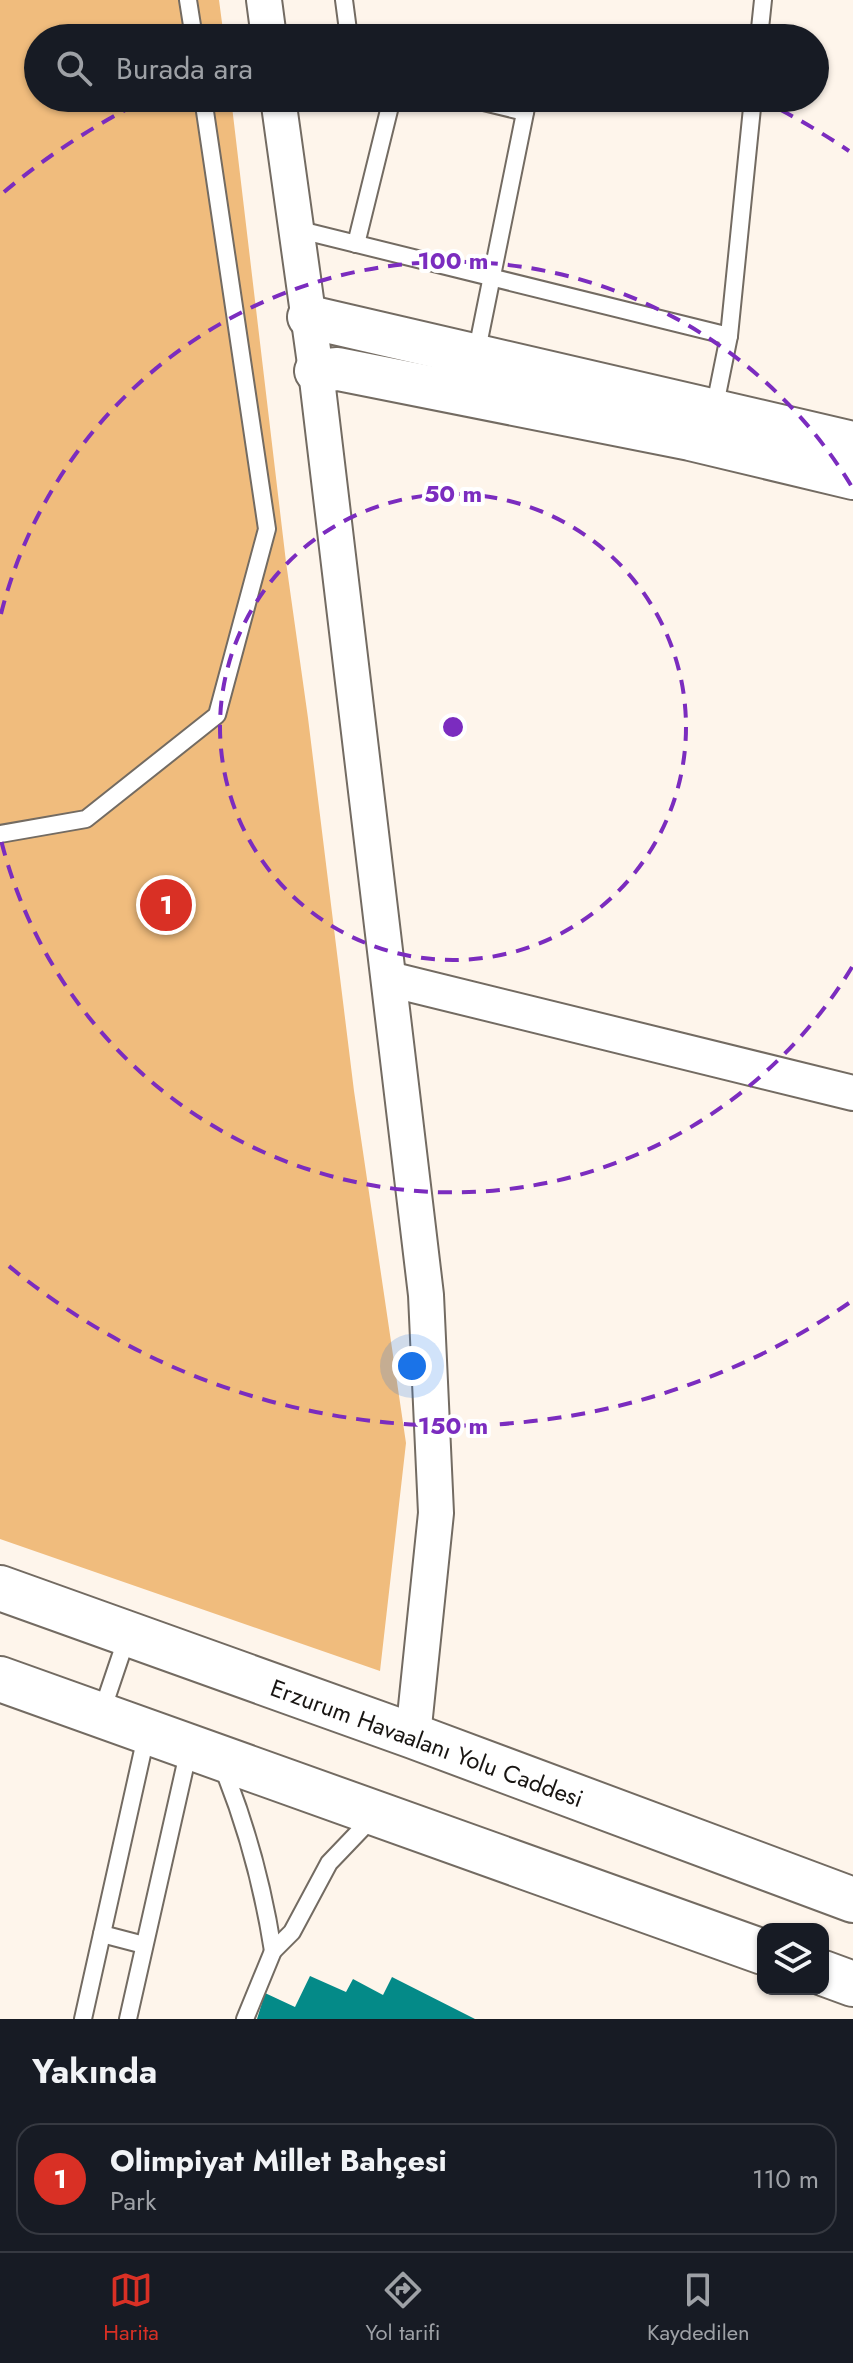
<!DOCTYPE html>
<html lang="tr">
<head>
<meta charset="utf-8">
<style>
  body { margin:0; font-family:Jost,sans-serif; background:#20242c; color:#f1f3f6 }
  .controls { position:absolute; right:24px; bottom:24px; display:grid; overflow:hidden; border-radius:16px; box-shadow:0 2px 6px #0004 }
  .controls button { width:72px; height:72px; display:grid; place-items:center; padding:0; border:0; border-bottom:2px solid #363941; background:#171b24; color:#f1f3f6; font:40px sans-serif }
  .you { position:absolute; left:412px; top:1366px; width:28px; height:28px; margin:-20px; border:6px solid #fff; border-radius:50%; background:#1a73e8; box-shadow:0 0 0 12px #1a73e833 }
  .badge { display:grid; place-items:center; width:52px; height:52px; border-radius:50%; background:#d93025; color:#fff; font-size:26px; font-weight:700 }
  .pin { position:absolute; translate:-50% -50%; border:4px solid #fff; box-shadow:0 2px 8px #0006 }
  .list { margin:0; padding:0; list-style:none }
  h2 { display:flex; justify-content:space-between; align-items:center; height:104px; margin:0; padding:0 32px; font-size:34px }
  h2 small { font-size:26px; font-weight:400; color:#9ea1a6 }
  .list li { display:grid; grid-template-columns:52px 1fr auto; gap:24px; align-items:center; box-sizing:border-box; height:112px; margin:0 16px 16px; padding:0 16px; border:2px solid #363941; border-radius:24px }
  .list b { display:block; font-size:30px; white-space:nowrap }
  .list p { margin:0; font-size:26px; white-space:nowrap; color:#9ea1a6 }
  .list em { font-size:26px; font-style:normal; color:#9ea1a6 }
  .icon { flex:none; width:44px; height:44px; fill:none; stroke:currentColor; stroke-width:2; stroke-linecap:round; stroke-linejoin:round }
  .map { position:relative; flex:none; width:853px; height:2019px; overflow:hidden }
  .search { position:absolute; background:#171b24; box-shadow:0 2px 6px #0004; left:24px; right:24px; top:24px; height:88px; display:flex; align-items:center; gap:20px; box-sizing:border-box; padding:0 28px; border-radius:44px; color:#9ea1a6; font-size:30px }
  .sheet { height:232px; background:#171b24 }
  nav { display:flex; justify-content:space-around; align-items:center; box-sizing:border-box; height:112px; border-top:2px solid #363941; background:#171b24; font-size:22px; color:#9ea1a6 }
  nav a { display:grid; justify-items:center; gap:4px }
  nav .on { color:#d93025 }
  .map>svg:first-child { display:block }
  .green { fill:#f0bc7d }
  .building { fill:#048a88 }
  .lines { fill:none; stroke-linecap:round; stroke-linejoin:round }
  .service-casing { stroke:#736b62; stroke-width:20 }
  .minor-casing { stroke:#736b62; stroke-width:38 }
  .tertiary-casing { stroke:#736b62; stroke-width:46 }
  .primary-casing { stroke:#736b62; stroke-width:48 }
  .service { stroke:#fff; stroke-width:16 }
  .minor { stroke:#fff; stroke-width:34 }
  .tertiary { stroke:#fff; stroke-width:42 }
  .primary { stroke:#fff; stroke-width:44 }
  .ring { fill:none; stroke:#7b2cbf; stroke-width:4; stroke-dasharray:14 10 }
  .labels { text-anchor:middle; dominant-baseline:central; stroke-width:8; stroke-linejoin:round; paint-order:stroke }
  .street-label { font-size:24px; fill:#181512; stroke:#fff }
  .centre { fill:#7b2cbf; stroke:#fff; stroke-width:4 }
  .ring-label { font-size:24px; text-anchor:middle; font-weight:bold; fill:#7b2cbf; stroke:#fff; stroke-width:8; stroke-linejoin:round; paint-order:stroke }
</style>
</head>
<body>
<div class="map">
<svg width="853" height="2019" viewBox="0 0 853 2019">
  <rect width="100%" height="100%" fill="#fef5eb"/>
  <path class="green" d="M0,0H219L224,38H38V98H231L286,562L308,718L354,1091L406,1443L380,1671L0,1539Z"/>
  <path class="building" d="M310,1976L346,1992L353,1979L383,1995L392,1977L475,2019H257L265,1993L295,2007Z"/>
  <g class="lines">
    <g class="service-casing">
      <g id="service">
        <path d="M188,0L194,38"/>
        <path d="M344,0L349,38"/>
        <path d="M759,38L763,0"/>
        <path d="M467,98L525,112"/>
        <path d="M296,229L729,336"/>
        <path d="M356,244L392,98"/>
        <path d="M476,355L528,98"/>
        <path d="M714,410L729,336L753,98"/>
        <path d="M0,834L86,819L217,715L267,529L203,98"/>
        <path d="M101,1714L127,1637"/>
        <path d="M223,1768C247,1827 263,1887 273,1951"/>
        <path d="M102,1934L144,1945"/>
        <path d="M83,2019L147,1732"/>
        <path d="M128,2019L189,1749"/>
        <path d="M245,2019L273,1951L292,1932L329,1863L373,1817"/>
      </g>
    </g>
    <g class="minor-casing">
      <g id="minor">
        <path d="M264,0L269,38"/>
        <path d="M278,98L316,371L426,1295L436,1513L413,1736"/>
        <path d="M389,979L853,1093"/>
      </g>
    </g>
    <g class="tertiary-casing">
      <g id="tertiary">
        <path d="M309,317L853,443"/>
        <path d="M316,371L338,369L690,439L853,478"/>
      </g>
    </g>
    <g class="primary-casing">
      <g id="primary">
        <path d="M0,1588L413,1736L853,1900"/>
        <path d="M0,1679L763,1952"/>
        <path d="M823,1973L853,1984"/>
      </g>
    </g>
    <use href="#service" class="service"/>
    <use href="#minor" class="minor"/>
    <use href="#tertiary" class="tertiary"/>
    <use href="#primary" class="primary"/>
  </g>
  <g class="ring">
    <circle cx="453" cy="727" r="233"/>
    <path d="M852 967A466 466 0 0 1 1 840M1 614A466 466 0 0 1 852 487"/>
    <path d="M849 1303A699 699 0 0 1 4 1262M4 192A699 699 0 0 1 147 99M338 38A699 699 0 0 1 568 38M759 99A699 699 0 0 1 849 151"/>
  </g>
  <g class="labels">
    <g class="street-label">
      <text transform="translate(427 1743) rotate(20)">Erzurum Havaalanı Yolu Caddesi</text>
    </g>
  </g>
  <circle cx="453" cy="727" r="12" class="centre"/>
  <g class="ring-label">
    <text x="453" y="269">100 m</text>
    <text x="453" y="502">50 m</text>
    <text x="453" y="1434">150 m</text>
  </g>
</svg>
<div class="controls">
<button><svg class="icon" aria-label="layers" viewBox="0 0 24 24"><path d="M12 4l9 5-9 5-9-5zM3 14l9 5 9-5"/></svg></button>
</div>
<div class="you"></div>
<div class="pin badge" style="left:166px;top:905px">1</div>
<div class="search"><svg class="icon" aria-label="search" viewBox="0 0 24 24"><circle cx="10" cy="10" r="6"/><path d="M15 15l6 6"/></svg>Burada ara</div>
</div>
<section class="sheet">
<h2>Yakında<small></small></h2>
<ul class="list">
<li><span class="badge">1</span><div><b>Olimpiyat Millet Bahçesi</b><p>Park</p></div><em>110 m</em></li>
</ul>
</section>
<nav>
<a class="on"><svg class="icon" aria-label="map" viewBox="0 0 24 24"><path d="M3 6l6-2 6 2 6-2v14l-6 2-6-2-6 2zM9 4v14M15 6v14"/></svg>Harita</a>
<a><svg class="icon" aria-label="directions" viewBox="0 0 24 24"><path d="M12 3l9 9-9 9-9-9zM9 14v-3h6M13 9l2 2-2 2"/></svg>Yol tarifi</a>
<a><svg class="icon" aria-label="saved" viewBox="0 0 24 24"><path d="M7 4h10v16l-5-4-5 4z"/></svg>Kaydedilen</a>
</nav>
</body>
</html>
